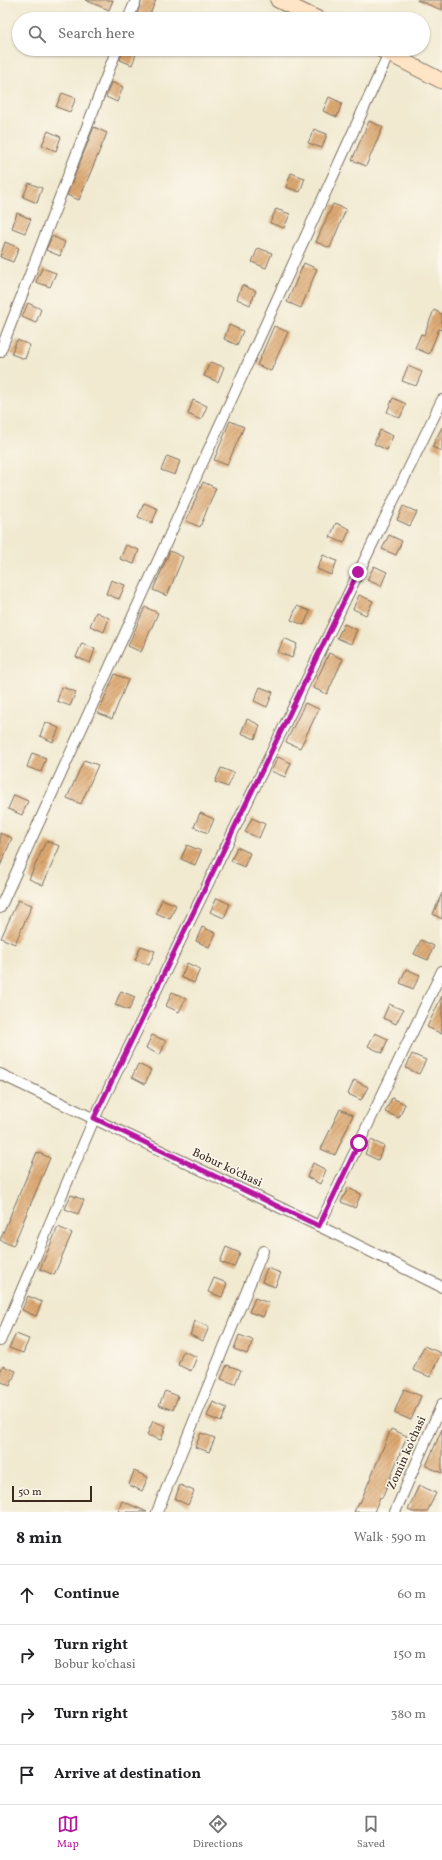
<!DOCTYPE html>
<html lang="en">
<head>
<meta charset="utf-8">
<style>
  body { margin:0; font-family:Vollkorn,serif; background:#f2f2f2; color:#202124 }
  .scale { position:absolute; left:12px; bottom:10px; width:80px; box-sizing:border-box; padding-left:4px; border:2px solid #3b2a1e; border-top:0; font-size:11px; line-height:14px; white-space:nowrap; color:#3b2a1e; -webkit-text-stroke:3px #fbf7ec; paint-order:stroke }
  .stop { position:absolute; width:12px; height:12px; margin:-9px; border:3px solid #b5179e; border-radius:50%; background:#fff }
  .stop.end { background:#b5179e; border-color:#fff; box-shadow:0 1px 4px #0008 }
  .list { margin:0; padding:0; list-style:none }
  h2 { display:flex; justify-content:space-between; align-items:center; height:52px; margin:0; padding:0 16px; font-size:17px }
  h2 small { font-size:13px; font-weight:400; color:#757577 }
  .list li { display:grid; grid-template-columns:26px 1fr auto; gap:12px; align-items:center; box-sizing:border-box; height:60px; padding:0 16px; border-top:1px solid #e0e0e0 }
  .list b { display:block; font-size:15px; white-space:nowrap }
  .list p { margin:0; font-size:13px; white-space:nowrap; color:#757577 }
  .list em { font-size:13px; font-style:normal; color:#757577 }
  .icon { flex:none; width:22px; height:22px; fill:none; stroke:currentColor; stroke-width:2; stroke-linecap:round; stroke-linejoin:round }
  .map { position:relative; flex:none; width:442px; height:1512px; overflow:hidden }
  .search { position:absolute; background:#fff; box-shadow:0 1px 3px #0004; left:12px; right:12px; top:12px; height:44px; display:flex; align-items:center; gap:10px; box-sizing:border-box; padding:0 14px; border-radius:22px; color:#757577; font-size:15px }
  .sheet { height:292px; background:#fff }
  nav { display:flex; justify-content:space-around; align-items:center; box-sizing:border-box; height:56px; border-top:1px solid #e0e0e0; background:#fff; font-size:11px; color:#757577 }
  nav a { display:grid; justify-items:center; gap:2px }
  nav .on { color:#b5179e }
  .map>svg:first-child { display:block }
  .building { fill:url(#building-hatch) }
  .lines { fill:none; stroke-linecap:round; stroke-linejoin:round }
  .street-casing { stroke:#7b6d5d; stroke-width:12 }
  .secondary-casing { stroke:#7b6d5d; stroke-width:17 }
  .street { stroke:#fff; stroke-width:10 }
  .secondary { stroke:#ffe4c6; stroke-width:15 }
  .route { stroke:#b5179e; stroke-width:5 }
  .labels { text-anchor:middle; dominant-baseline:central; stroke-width:3; stroke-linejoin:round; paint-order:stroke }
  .street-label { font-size:12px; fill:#3b2a1e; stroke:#fbf7ec }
</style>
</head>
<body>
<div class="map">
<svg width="442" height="1512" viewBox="0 0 442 1512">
  <defs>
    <pattern id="building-hatch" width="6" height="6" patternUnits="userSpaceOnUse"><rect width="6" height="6" fill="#dda871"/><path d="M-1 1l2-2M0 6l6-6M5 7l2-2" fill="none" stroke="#b4895c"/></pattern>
  </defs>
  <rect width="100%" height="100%" fill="#fbf7ec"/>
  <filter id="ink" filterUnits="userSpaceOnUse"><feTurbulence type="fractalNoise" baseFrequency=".025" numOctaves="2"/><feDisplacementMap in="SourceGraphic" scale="8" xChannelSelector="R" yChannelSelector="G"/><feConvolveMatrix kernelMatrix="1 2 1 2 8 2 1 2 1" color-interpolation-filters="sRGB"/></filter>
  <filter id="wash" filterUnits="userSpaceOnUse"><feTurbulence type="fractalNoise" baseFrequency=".012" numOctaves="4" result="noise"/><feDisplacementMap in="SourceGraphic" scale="16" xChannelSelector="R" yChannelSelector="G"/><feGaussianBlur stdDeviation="0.9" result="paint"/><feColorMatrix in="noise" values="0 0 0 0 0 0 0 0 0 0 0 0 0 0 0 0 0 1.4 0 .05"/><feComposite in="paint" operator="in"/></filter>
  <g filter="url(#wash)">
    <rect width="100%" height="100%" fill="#f1ead1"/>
    <g id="blocks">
      <g class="building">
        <path d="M85,0H113L109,10Z"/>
        <path d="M142,0H156L148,19H135Z"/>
        <path d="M417,0H442V10Z"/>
        <path d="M123,49H138L132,65L120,60Z"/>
        <path d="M111,82L123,87L117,102L106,97Z"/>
        <path d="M62,93L76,98L70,112L56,107Z"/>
        <path d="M329,97L342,103L337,117L323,111Z"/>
        <path d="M369,121L383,127L366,166L352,160Z"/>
        <path d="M94,127L107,133L79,200L67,195Z"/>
        <path d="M314,129L327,134L322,148L308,143Z"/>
        <path d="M48,131L61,137L56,151L42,145Z"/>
        <path d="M291,173L305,178L300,192L286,187Z"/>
        <path d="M29,183L42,188L37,203L23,197Z"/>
        <path d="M333,204L346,209L330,248L316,242Z"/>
        <path d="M276,209L290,214L284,228L270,223Z"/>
        <path d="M17,213L31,219L25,233L12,228Z"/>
        <path d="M52,236L65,242L60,256L46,250Z"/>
        <path d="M5,242L19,248L13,262L0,257Z"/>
        <path d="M258,248L272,253L266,268L252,262Z"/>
        <path d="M304,263L317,269L301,308L287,302Z"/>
        <path d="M42,268L56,273L50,287L36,282Z"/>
        <path d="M242,285L256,291L250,305L237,299Z"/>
        <path d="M28,303L41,309L36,323L22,317Z"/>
        <path d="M434,310L442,314V330L439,329L429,354L415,348L421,334L424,335Z"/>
        <path d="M229,325L243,331L237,345L224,339Z"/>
        <path d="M274,326L288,332L271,371L257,365Z"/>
        <path d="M17,340L30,345L25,359L11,354Z"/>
        <path d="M210,362L224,367L218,382L204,376Z"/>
        <path d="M408,366L422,372L416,386L402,381Z"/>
        <path d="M393,398L406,404L400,418L387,412Z"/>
        <path d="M193,400L207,406L201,420L188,414Z"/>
        <path d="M230,421L244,427L227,465L214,460Z"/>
        <path d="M442,427V451L432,447Z"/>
        <path d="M380,430L393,436L387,450L374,444Z"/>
        <path d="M167,456L180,461L175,475L161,470Z"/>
        <path d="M203,482L216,488L200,527L186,521Z"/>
        <path d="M144,503L158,509L152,523L138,517Z"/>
        <path d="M403,506L417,512L410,526L397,520Z"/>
        <path d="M336,523L350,529L344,543L330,537Z"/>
        <path d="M389,535L402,541L396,555L382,549Z"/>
        <path d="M126,545L139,550L134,564L120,559Z"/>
        <path d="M170,551L183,557L167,596L153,590Z"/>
        <path d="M323,555L337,561L331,575L317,569Z"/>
        <path d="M374,566L387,572L381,586L367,580Z"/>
        <path d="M111,580L125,585L119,599L106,594Z"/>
        <path d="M359,595L373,601L366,615L353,609Z"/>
        <path d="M297,606L310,611L304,625L291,620Z"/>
        <path d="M145,607L158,613L141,652L128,646Z"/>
        <path d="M96,612L109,618L104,632L90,626Z"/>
        <path d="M344,624L357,630L351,644L337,638Z"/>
        <path d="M284,638L297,644L292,658L278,652Z"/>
        <path d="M82,643L95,649L90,663L76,657Z"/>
        <path d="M329,653L343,659L327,694L313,688Z"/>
        <path d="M115,674L128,680L112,719L98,713Z"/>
        <path d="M62,687L76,692L70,706L57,701Z"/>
        <path d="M260,687L273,692L267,707L254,701Z"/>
        <path d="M305,703L319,709L300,748L286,742Z"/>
        <path d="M247,719L260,725L255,739L241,733Z"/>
        <path d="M45,722L59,728L53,742L40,736Z"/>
        <path d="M32,753L46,758L41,772L27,767Z"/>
        <path d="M278,757L291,763L285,777L271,771Z"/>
        <path d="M84,760L98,765L81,804L67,798Z"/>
        <path d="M221,768L234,773L228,787L215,782Z"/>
        <path d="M14,795L28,801L22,815L8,809Z"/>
        <path d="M200,813L214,819L208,833L194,827Z"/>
        <path d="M252,818L265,824L259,838L245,832Z"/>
        <path d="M0,833L12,838L0,866Z"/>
        <path d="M46,841L60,846L43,885L29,879Z"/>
        <path d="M187,845L201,851L195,865L181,859Z"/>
        <path d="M237,847L250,853L244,867L231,861Z"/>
        <path d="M442,893V919L433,914Z"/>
        <path d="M217,898L230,904L224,918L210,912Z"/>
        <path d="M162,899L176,905L170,919L156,913Z"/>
        <path d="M18,900L32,905L15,944L1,938Z"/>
        <path d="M202,927L216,933L209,947L196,941Z"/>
        <path d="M421,940L434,946L428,960L414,954Z"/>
        <path d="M141,946L155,951L149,965L135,960Z"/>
        <path d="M187,963L200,969L194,983L181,977Z"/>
        <path d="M406,969L420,975L413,989L400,983Z"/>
        <path d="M121,991L135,997L129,1010L115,1005Z"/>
        <path d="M172,992L186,998L179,1012L166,1006Z"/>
        <path d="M442,996V1034L427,1027Z"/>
        <path d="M389,1004L403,1010L396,1024L383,1018Z"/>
        <path d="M375,1033L388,1039L382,1053L368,1046Z"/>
        <path d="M152,1035L166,1041L160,1055L146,1048Z"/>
        <path d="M412,1054L426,1060L419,1074L406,1068Z"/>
        <path d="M138,1064L151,1070L145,1084L132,1077Z"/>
        <path d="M354,1080L368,1087L361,1100L348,1094Z"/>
        <path d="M392,1098L405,1104L399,1118L385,1112Z"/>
        <path d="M340,1109L353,1115L335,1155L321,1149Z"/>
        <path d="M371,1140L384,1146L378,1160L365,1154Z"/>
        <path d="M37,1152L50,1158L13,1246L0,1240Z"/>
        <path d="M313,1163L326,1170L320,1184L307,1177Z"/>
        <path d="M348,1188L361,1194L355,1208L341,1202Z"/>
        <path d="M71,1195L84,1200L78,1214L65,1209Z"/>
        <path d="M58,1227L72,1233L54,1275L40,1269Z"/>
        <path d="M226,1247L240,1253L234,1267L220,1262Z"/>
        <path d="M267,1268L281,1273L275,1287L262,1282Z"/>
        <path d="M214,1278L227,1283L222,1297L208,1292Z"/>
        <path d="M28,1296L42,1302L36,1316L22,1310Z"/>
        <path d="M255,1298L269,1303L263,1317L249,1312Z"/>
        <path d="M195,1321L209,1327L203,1341L190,1335Z"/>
        <path d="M16,1334L29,1339L23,1353L9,1348Z"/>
        <path d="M239,1335L253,1340L247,1354L234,1349Z"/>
        <path d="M424,1346L441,1353L430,1377L413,1370Z"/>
        <path d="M183,1351L197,1357L191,1371L178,1365Z"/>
        <path d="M227,1365L241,1370L235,1384L221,1379Z"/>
        <path d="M3,1366L16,1371L10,1386L0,1381V1372Z"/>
        <path d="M404,1389L421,1396L411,1420L394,1413Z"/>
        <path d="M165,1391L178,1396L173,1410L159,1405Z"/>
        <path d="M213,1402L227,1408L221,1422L207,1416Z"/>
        <path d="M153,1421L166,1426L161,1440L147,1435Z"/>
        <path d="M391,1429L407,1436L382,1498L380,1497L374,1512H354L358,1502L360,1503Z"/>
        <path d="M442,1429V1473L426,1466Z"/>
        <path d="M201,1433L215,1438L209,1452L195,1447Z"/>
        <path d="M134,1471L148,1477L142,1491L129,1485Z"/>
        <path d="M180,1485L194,1491L188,1505L175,1499Z"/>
        <path d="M419,1485L436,1493L427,1512H413L408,1510Z"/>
        <path d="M122,1501L147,1512H118Z"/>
      </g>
    </g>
  </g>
  <g filter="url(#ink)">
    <use href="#blocks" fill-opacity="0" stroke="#7b6d5d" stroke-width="1"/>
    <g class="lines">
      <g class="street-casing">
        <g id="street">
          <path d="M128,19L136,0"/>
          <path d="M0,352L117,49"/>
          <path d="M0,908L389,53"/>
          <path d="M0,1074L325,1229L442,1287"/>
          <path d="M319,1226L442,971"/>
          <path d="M0,1341L94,1119L442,400"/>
          <path d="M157,1512L263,1251"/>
          <path d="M395,1512L442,1404"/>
        </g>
      </g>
      <g class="secondary-casing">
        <g id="secondary">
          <path d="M278,0L318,19"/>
          <path d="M380,49L442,81"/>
        </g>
      </g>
      <use href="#street" class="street"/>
      <use href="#secondary" class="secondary"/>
    </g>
  </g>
  <g class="lines" filter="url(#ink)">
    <path class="route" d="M358,572L94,1118L319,1226L359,1143"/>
  </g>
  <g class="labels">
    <g class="street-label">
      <text transform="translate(227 1168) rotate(25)">Bobur ko'chasi</text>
      <text transform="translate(407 1453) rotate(-66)">Zomin ko'chasi</text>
    </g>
  </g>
</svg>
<div class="scale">50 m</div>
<div class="stop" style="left:359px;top:1143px"></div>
<div class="stop end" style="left:358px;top:572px"></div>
<div class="search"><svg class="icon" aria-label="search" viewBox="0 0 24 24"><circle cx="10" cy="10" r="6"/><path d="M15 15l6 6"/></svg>Search here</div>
</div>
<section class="sheet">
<h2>8 min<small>Walk · 590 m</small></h2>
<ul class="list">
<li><svg class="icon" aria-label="ahead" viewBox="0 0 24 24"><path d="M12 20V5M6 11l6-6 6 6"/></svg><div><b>Continue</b></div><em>60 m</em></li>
<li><svg class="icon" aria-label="right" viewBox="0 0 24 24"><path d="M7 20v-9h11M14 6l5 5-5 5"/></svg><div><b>Turn right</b><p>Bobur ko'chasi</p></div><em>150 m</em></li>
<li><svg class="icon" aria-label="right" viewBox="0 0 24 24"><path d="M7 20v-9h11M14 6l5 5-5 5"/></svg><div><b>Turn right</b></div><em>380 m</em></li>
<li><svg class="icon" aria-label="arrive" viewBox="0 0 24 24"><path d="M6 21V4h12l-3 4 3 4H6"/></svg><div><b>Arrive at destination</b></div></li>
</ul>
</section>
<nav>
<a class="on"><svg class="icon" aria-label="map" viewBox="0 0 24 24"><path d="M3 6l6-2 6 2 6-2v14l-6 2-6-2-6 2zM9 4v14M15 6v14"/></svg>Map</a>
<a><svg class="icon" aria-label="directions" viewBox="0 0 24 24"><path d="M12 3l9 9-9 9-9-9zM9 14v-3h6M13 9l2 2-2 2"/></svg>Directions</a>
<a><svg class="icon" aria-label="saved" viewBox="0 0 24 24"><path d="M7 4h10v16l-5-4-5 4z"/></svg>Saved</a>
</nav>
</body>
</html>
